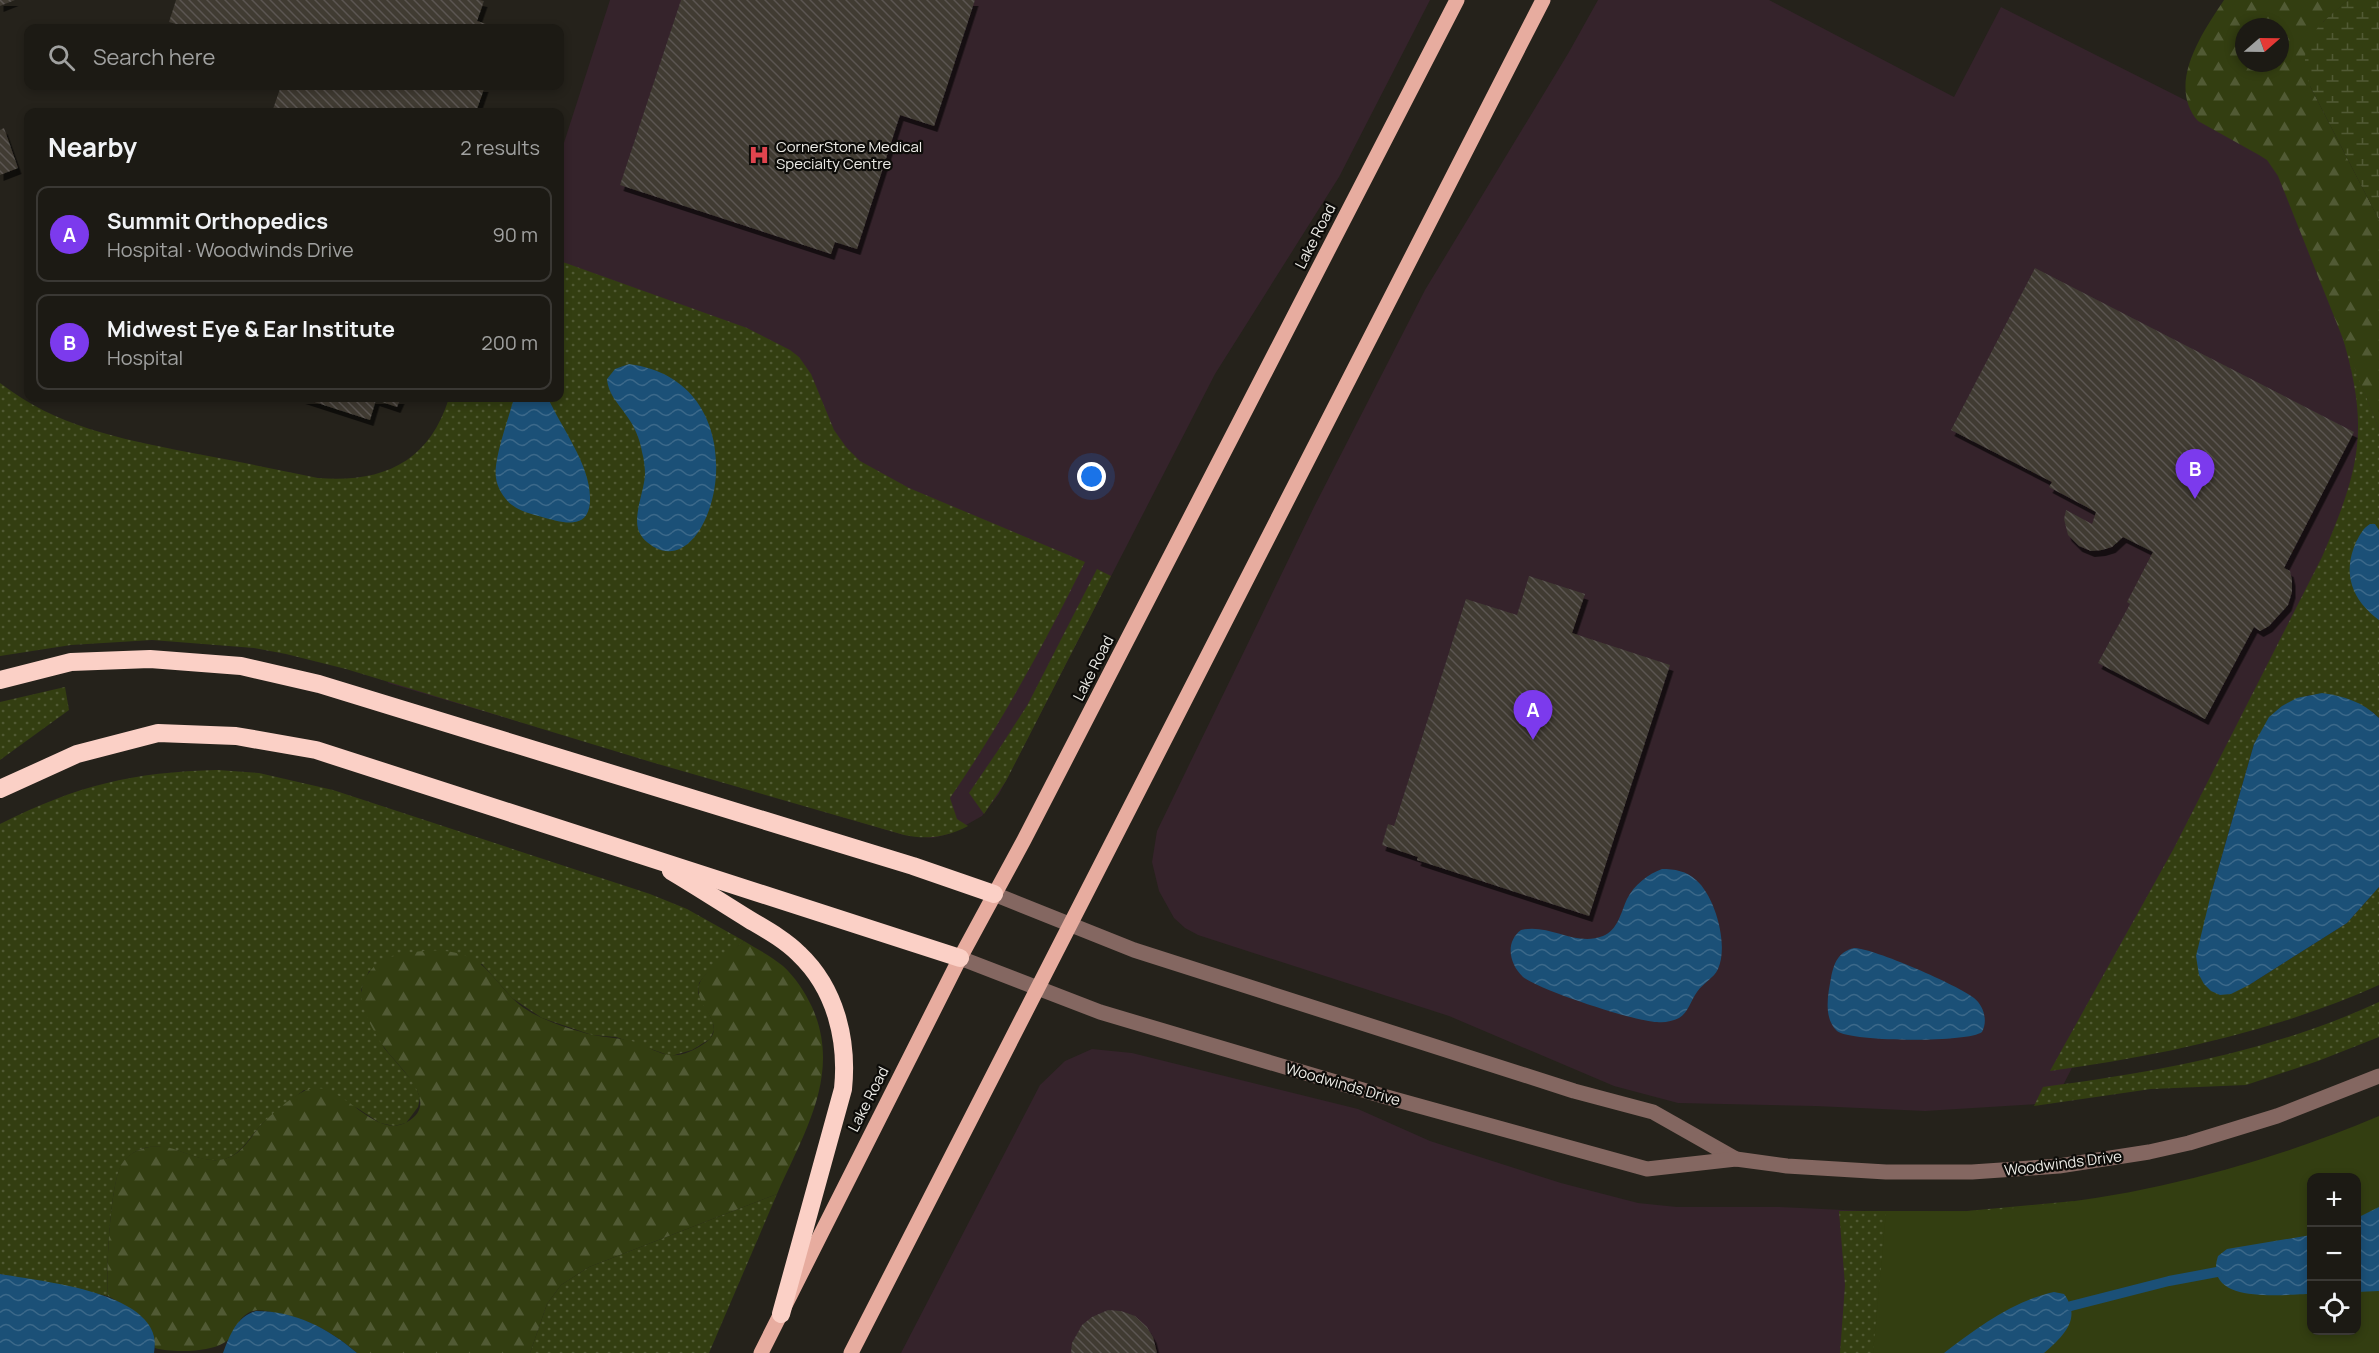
<!DOCTYPE html>
<html lang="en">
<head>
<meta charset="utf-8">
<style>
  body { margin:0; font-family:Manrope,sans-serif; background:#25231d; color:#f1f3f6 }
  .controls { position:absolute; right:18px; bottom:18px; display:grid; overflow:hidden; border-radius:12px; box-shadow:0 3px 9px #0003 }
  .controls button { width:54px; height:54px; display:grid; place-items:center; padding:0; border:0; border-bottom:2px solid #3a3834; background:#1c1a14; color:#f1f3f6; font:30px sans-serif }
  .compass { position:absolute; left:2235px; top:18px; width:54px; height:54px; border-radius:50%; background:#1c1a14; box-shadow:0 3px 9px #0003; rotate:70deg }
  .you { position:absolute; left:1092px; top:477px; width:21px; height:21px; margin:-15px; border:4px solid #fff; border-radius:50%; background:#1a73e8; box-shadow:0 0 0 9px #1a73e833 }
  .badge { display:grid; place-items:center; width:39px; height:39px; border-radius:50%; background:#7c3aed; color:#fff; font-size:20px; font-weight:700 }
  .pin { position:absolute; translate:-50% -50px; filter:drop-shadow(0 2px 3px #0008) }
  .pin::after { content:''; position:absolute; top:32px; width:21px; height:18px; background:inherit; clip-path:polygon(0 0,100% 0,50% 100%) }
  .list { margin:0; padding:0; list-style:none }
  h2 { display:flex; justify-content:space-between; align-items:center; height:78px; margin:0; padding:0 24px; font-size:26px }
  h2 small { font-size:20px; font-weight:400; color:#a0a1a0 }
  .list li { display:grid; grid-template-columns:39px 1fr auto; gap:18px; align-items:center; box-sizing:border-box; height:96px; margin:0 12px 12px; padding:0 12px; border:2px solid #3a3834; border-radius:12px }
  .list b { display:block; font-size:22px; white-space:nowrap }
  .list p { margin:0; font-size:20px; white-space:nowrap; color:#a0a1a0 }
  .list em { font-size:20px; font-style:normal; color:#a0a1a0 }
  .icon { flex:none; width:33px; height:33px; fill:none; stroke:currentColor; stroke-width:2; stroke-linecap:round; stroke-linejoin:round }
  .map { position:relative; flex:none; width:2379px; height:1353px; overflow:hidden }
  .search { position:absolute; background:#1c1a14; box-shadow:0 3px 9px #0003; left:24px; top:24px; width:540px; height:66px; display:flex; align-items:center; gap:15px; box-sizing:border-box; padding:0 21px; border-radius:12px; color:#a0a1a0; font-size:22px }
  .panel { position:absolute; background:#1c1a14; box-shadow:0 3px 9px #0003; left:24px; top:108px; width:540px; height:294px; border-radius:12px }
  .map>svg:first-child { display:block }
  .commercial { fill:#35232b }
  .grass { fill:url(#grass-dots) }
  .forest { fill:url(#forest-firs); fill-rule:evenodd }
  .wetland { fill:url(#wetland-marsh) }
  .green { fill:#333e11; fill-rule:evenodd }
  .water { fill:url(#water-waves) }
  .lines { fill:none; stroke-linecap:round; stroke-linejoin:round }
  .stream { stroke:#1b5077; stroke-width:10 }
  .building { fill:url(#building-back-hatch); filter:url(#shadow) }
  .minor { stroke:#846761; stroke-width:15 }
  .major { stroke:#e7ac9f; stroke-width:15 }
  .highway { stroke:#fbd0c6; stroke-width:18 }
  .labels { text-anchor:middle; dominant-baseline:central; stroke-width:4.5; stroke-linejoin:round; paint-order:stroke }
  .poi-label { font-size:15px; fill:#edece7; stroke:#0d0c09; text-anchor:start }
  .street-label { font-size:15px; fill:#edece7; stroke:#0d0c09 }
</style>
</head>
<body>
<div class="map">
<svg width="2379" height="1353" viewBox="0 0 2379 1353">
  <defs>
    <pattern id="grass-dots" width="8" height="8" patternUnits="userSpaceOnUse" patternTransform="scale(1.5)"><rect width="8" height="8" fill="#333e11"/><path d="M2 2h.1M6 6h.1" fill="none" stroke="#515a34" stroke-width="1.8" stroke-linecap="round"/></pattern>
    <pattern id="forest-firs" width="22" height="20" patternUnits="userSpaceOnUse" patternTransform="scale(1.5)"><rect width="22" height="20" fill="#333e11"/><path d="M5 1l3.5 6h-7zM16 11l3.5 6h-7z" fill="#515a34"/></pattern>
    <pattern id="wetland-marsh" width="20" height="14" patternUnits="userSpaceOnUse" patternTransform="scale(1.5)"><rect width="20" height="14" fill="#333e11"/><path d="M1 5h8M5 5V1M11 12h8M15 12V8" fill="none" stroke="#515a34"/></pattern>
    <pattern id="water-waves" width="16" height="10" patternUnits="userSpaceOnUse" patternTransform="scale(1.5)"><rect width="16" height="10" fill="#1b5077"/><path d="M0 5q4-4 8 0t8 0" fill="none" stroke="#3c698a"/></pattern>
    <pattern id="building-back-hatch" width="6" height="6" patternUnits="userSpaceOnUse" patternTransform="scale(1.5)"><rect width="6" height="6" fill="#3f3a33"/><path d="M-1 5l2 2M0 0l6 6M5-1l2 2" fill="none" stroke="#5b5751"/></pattern>
    <filter id="shadow"><feDropShadow dx="3.5" dy="6" stdDeviation="0" flood-color="#0009"/></filter>
  </defs>
  <rect width="100%" height="100%" fill="#25221b"/>
  <g class="commercial">
    <path d="M610,0H1430L1339,177L1215,374L999,794L982,816L952,833L933,838L904,835L388,683L480,398H560V155Z"/>
    <path d="M1598,0H1769L1954,97L2001,7L2278,147L2379,427V468L2054,1103L1925,1111L1815,1106L1678,1103L1614,1086L1449,1016L1198,935L1185,928L1174,918L1159,891L1152,862L1157,831L1314,507L1425,290L1569,52Z"/>
    <path d="M1092,1049L1132,1053L1358,1109L1430,1141L1561,1183L1638,1203L1677,1207H1780L1886,1212L1873,1353H901L1040,1085L1065,1061Z"/>
  </g>
  <g class="grass">
    <path d="M560,261L747,328L790,350L799,357L811,374L834,430L846,447L860,461L909,488L1085,562C1044,644 1002,723 950,798L957,819L968,826C947,837 927,840 904,835L651,762L346,669L286,654L254,648L152,640L71,645L0,656V383C57,427 118,438 187,452C231,460 274,469 318,478C382,483 429,463 449,398H560Z"/>
    <path d="M2341,332L2379,429V718L2373,712L2309,695L2282,706L2254,744L2211,894L2249,985L2347,923L2379,887V985C2274,1032 2164,1055 2050,1071L2174,848L2322,557C2361,466 2370,428 2341,332Z"/>
    <path d="M1097,569L1111,576L1006,781L984,814L969,793L1003,743L1028,704Z"/>
    <path d="M65,687L69,710L0,760V702Z"/>
    <path d="M218,770L259,773L333,790L650,894L687,909L744,941L706,974L699,983L698,993L713,1022L714,1030L710,1039L692,1050L671,1056L616,1037L592,1035L542,1018L512,998L482,964L369,971L361,990L384,1048L415,1084L420,1098L418,1107L406,1123L394,1126L380,1123L357,1108L304,1090C290,1101 277,1111 264,1122C251,1134 243,1154 225,1159C202,1165 184,1149 162,1147C147,1145 132,1150 122,1164C110,1182 106,1272 108,1296L0,1274V824C78,785 132,772 218,770Z"/>
    <path d="M2379,1002V1037L2318,1061L2246,1085L2151,1089L2034,1106L2043,1087C2159,1072 2273,1051 2379,1002Z"/>
    <path d="M777,1194L709,1353H530L547,1304L561,1285L589,1267Z"/>
    <path d="M2074,1201L1944,1353H1840L1845,1285L1839,1211H1967Z"/>
  </g>
  <g class="forest">
    <path d="M2224,0H2348L2323,22L2310,86L2379,220V429L2278,176L2267,160L2259,155L2198,121C2166,84 2203,32 2224,0ZM2244,27H2280V63H2244Z"/>
    <path d="M744,941C757,949 771,956 783,966C795,977 805,992 812,1007C842,1074 804,1133 777,1194L589,1267L561,1285L547,1304L530,1353H357C333,1332 307,1318 275,1313C267,1311 256,1308 248,1313C238,1319 235,1330 229,1339C216,1353 171,1353 155,1348C150,1316 134,1311 108,1296C106,1271 110,1186 121,1165C130,1150 149,1144 166,1147C190,1152 213,1170 237,1153C245,1147 252,1136 259,1127C269,1116 299,1089 314,1088C345,1085 375,1140 407,1122C443,1102 396,1065 384,1047C372,1029 354,1000 365,979C369,971 377,962 385,959C413,949 460,944 484,967C498,980 508,997 524,1008C541,1020 572,1030 593,1035C608,1038 623,1038 638,1043C648,1047 659,1054 670,1055C681,1057 694,1050 702,1045C733,1026 693,1007 699,985C703,971 732,951 744,941Z"/>
  </g>
  <path class="wetland" d="M2348,0H2379V220L2310,86C2295,40 2316,28 2348,0Z"/>
  <path class="green" d="M2379,1116V1353H1873L1886,1212C1913,1212 1941,1212 1968,1211C2109,1205 2249,1171 2379,1116ZM2312,1178H2356V1330H2312Z"/>
  <g class="water">
    <path d="M629,364C765,382 716,579 656,548C648,544 641,538 638,529C634,513 644,491 645,475C645,468 644,459 642,452C640,439 634,425 626,415C618,403 608,394 607,379L615,369Z"/>
    <path d="M514,398H548C561,427 591,466 590,499C590,531 563,523 542,517C532,514 521,512 512,505C505,500 497,488 496,478C493,460 509,417 514,398Z"/>
    <path d="M2370,524H2375L2379,530V620C2352,600 2342,574 2356,542C2360,535 2363,528 2370,524Z"/>
    <path d="M2322,693C2344,696 2363,702 2379,718V887L2347,923L2249,985L2231,994L2220,995L2211,991L2204,984L2199,975L2196,956L2211,894L2254,744L2269,717L2282,706L2297,698Z"/>
    <path d="M1662,869C1674,869 1687,871 1696,880C1715,896 1729,945 1718,969C1714,978 1703,983 1697,992C1691,1000 1688,1013 1679,1018C1673,1021 1664,1023 1657,1022C1636,1022 1539,990 1523,977C1509,964 1505,942 1521,930C1549,923 1575,947 1603,936C1618,930 1621,912 1627,899C1634,885 1648,874 1662,869Z"/>
    <path d="M1854,948C1873,948 1960,986 1974,998C1984,1006 1988,1021 1982,1032C1968,1043 1850,1042 1837,1031C1823,1018 1828,994 1831,978C1834,963 1838,952 1854,948Z"/>
    <path d="M2379,1207V1291L2357,1292V1218Z"/>
    <path d="M2311,1235V1294C2286,1294 2202,1306 2218,1256L2227,1249Z"/>
    <path d="M0,1274C38,1281 168,1292 154,1353H0Z"/>
    <path d="M2054,1292L2064,1294C2083,1319 2062,1337 2044,1353H1944C1977,1328 2013,1301 2054,1292Z"/>
    <path d="M256,1311C295,1311 328,1328 357,1353H223C230,1335 236,1317 256,1311Z"/>
  </g>
  <g class="lines">
    <path class="stream" d="M2071,1306L2169,1281L2217,1272"/>
  </g>
  <g class="building">
    <path d="M0,0H15L0,6Z"/>
    <path d="M176,0H479L484,1L477,21L498,28H189L169,22Z"/>
    <path d="M681,0H975L934,126L900,115L857,249L835,242L831,254L620,185Z"/>
    <path d="M281,86H485L476,112H272Z"/>
    <path d="M4,128L18,168L0,175V130Z"/>
    <path d="M2035,268L2354,432L2284,568L2290,571L2292,580V592L2288,605L2269,626L2260,631L2254,627L2205,719L2098,663L2130,604L2127,602L2153,552L2123,537L2112,547L2102,550L2091,551L2079,546L2068,535L2064,519L2066,510L2092,524L2096,512L2049,487L2052,482L1951,430Z"/>
    <path d="M302,398H401L397,407L376,400L370,420Z"/>
    <path d="M1529,576L1585,594L1572,633L1670,665L1589,916L1417,860L1418,857L1382,845L1388,824L1394,826L1466,599L1517,615Z"/>
    <path d="M1108,1310L1121,1311L1135,1316L1147,1327L1153,1337L1157,1353H1071L1072,1343L1082,1325L1092,1317Z"/>
  </g>
  <g class="lines">
    <g class="minor">
      <path d="M994,894L1134,950L1574,1091L1653,1112L1736,1159"/>
      <path d="M960,958L1100,1012L1383,1096L1647,1169L1736,1159L1787,1166L1886,1172H1972L2059,1166L2149,1152L2189,1143L2277,1116L2379,1076"/>
    </g>
    <g class="major">
      <path d="M761,1353L960,958L1024,840L1457,0"/>
      <path d="M851,1353L1543,0"/>
    </g>
    <g class="highway">
      <path d="M0,680L71,662L150,659L241,666L319,684L913,866L994,894"/>
      <path d="M0,789L77,754L158,733L236,736L316,750L960,958"/>
      <path d="M671,871C698,887 724,904 750,920C767,930 785,940 799,954C836,989 848,1041 843,1089L781,1314"/>
    </g>
  </g>
  <defs>
    <g id="hospital-bare" transform="scale(1.62)"><path d="M-5-5h3v3.5h4V-5h3V5h-3V1.5h-4V5h-3Z" fill="#e0444e" stroke="#0d0c09" stroke-width="2.5" paint-order="stroke"/></g>
  </defs>
  <g fill-rule="evenodd">
    <use href="#hospital-bare" x="759" y="155"/>
  </g>
  <g class="labels">
    <g class="poi-label">
      <text x="776" y="146">CornerStone Medical<tspan x="776" dy="17">Specialty Centre</tspan></text>
    </g>
    <g class="street-label">
      <text transform="translate(1315 236) rotate(-63)">Lake Road</text>
      <text transform="translate(1093 668) rotate(-63)">Lake Road</text>
      <text transform="translate(1343 1084) rotate(16)">Woodwinds Drive</text>
      <text transform="translate(868 1099) rotate(-63)">Lake Road</text>
      <text transform="translate(2063 1163) rotate(-7)">Woodwinds Drive</text>
    </g>
  </g>
</svg>
<div class="controls">
<button>+</button>
<button>−</button>
<button><svg class="icon" aria-label="locate" viewBox="0 0 24 24"><circle cx="12" cy="12" r="6"/><path d="M12 2v4M12 18v4M2 12h4M18 12h4"/></svg></button>
</div>
<svg class="compass" viewBox="-18 -18 36 36"><path d="M0-13l5 13h-10z" fill="#e53935"/><path d="M0 13l5-13h-10z" fill="#a0a1a0"/></svg>
<div class="you"></div>
<div class="pin badge" style="left:1533px;top:740px">A</div>
<div class="pin badge" style="left:2195px;top:499px">B</div>
<div class="search"><svg class="icon" aria-label="search" viewBox="0 0 24 24"><circle cx="10" cy="10" r="6"/><path d="M15 15l6 6"/></svg>Search here</div>
<section class="panel">
<h2>Nearby<small>2 results</small></h2>
<ul class="list">
<li><span class="badge">A</span><div><b>Summit Orthopedics</b><p>Hospital · Woodwinds Drive</p></div><em>90 m</em></li>
<li><span class="badge">B</span><div><b>Midwest Eye &amp; Ear Institute</b><p>Hospital</p></div><em>200 m</em></li>
</ul>
</section>
</div>
</body>
</html>
